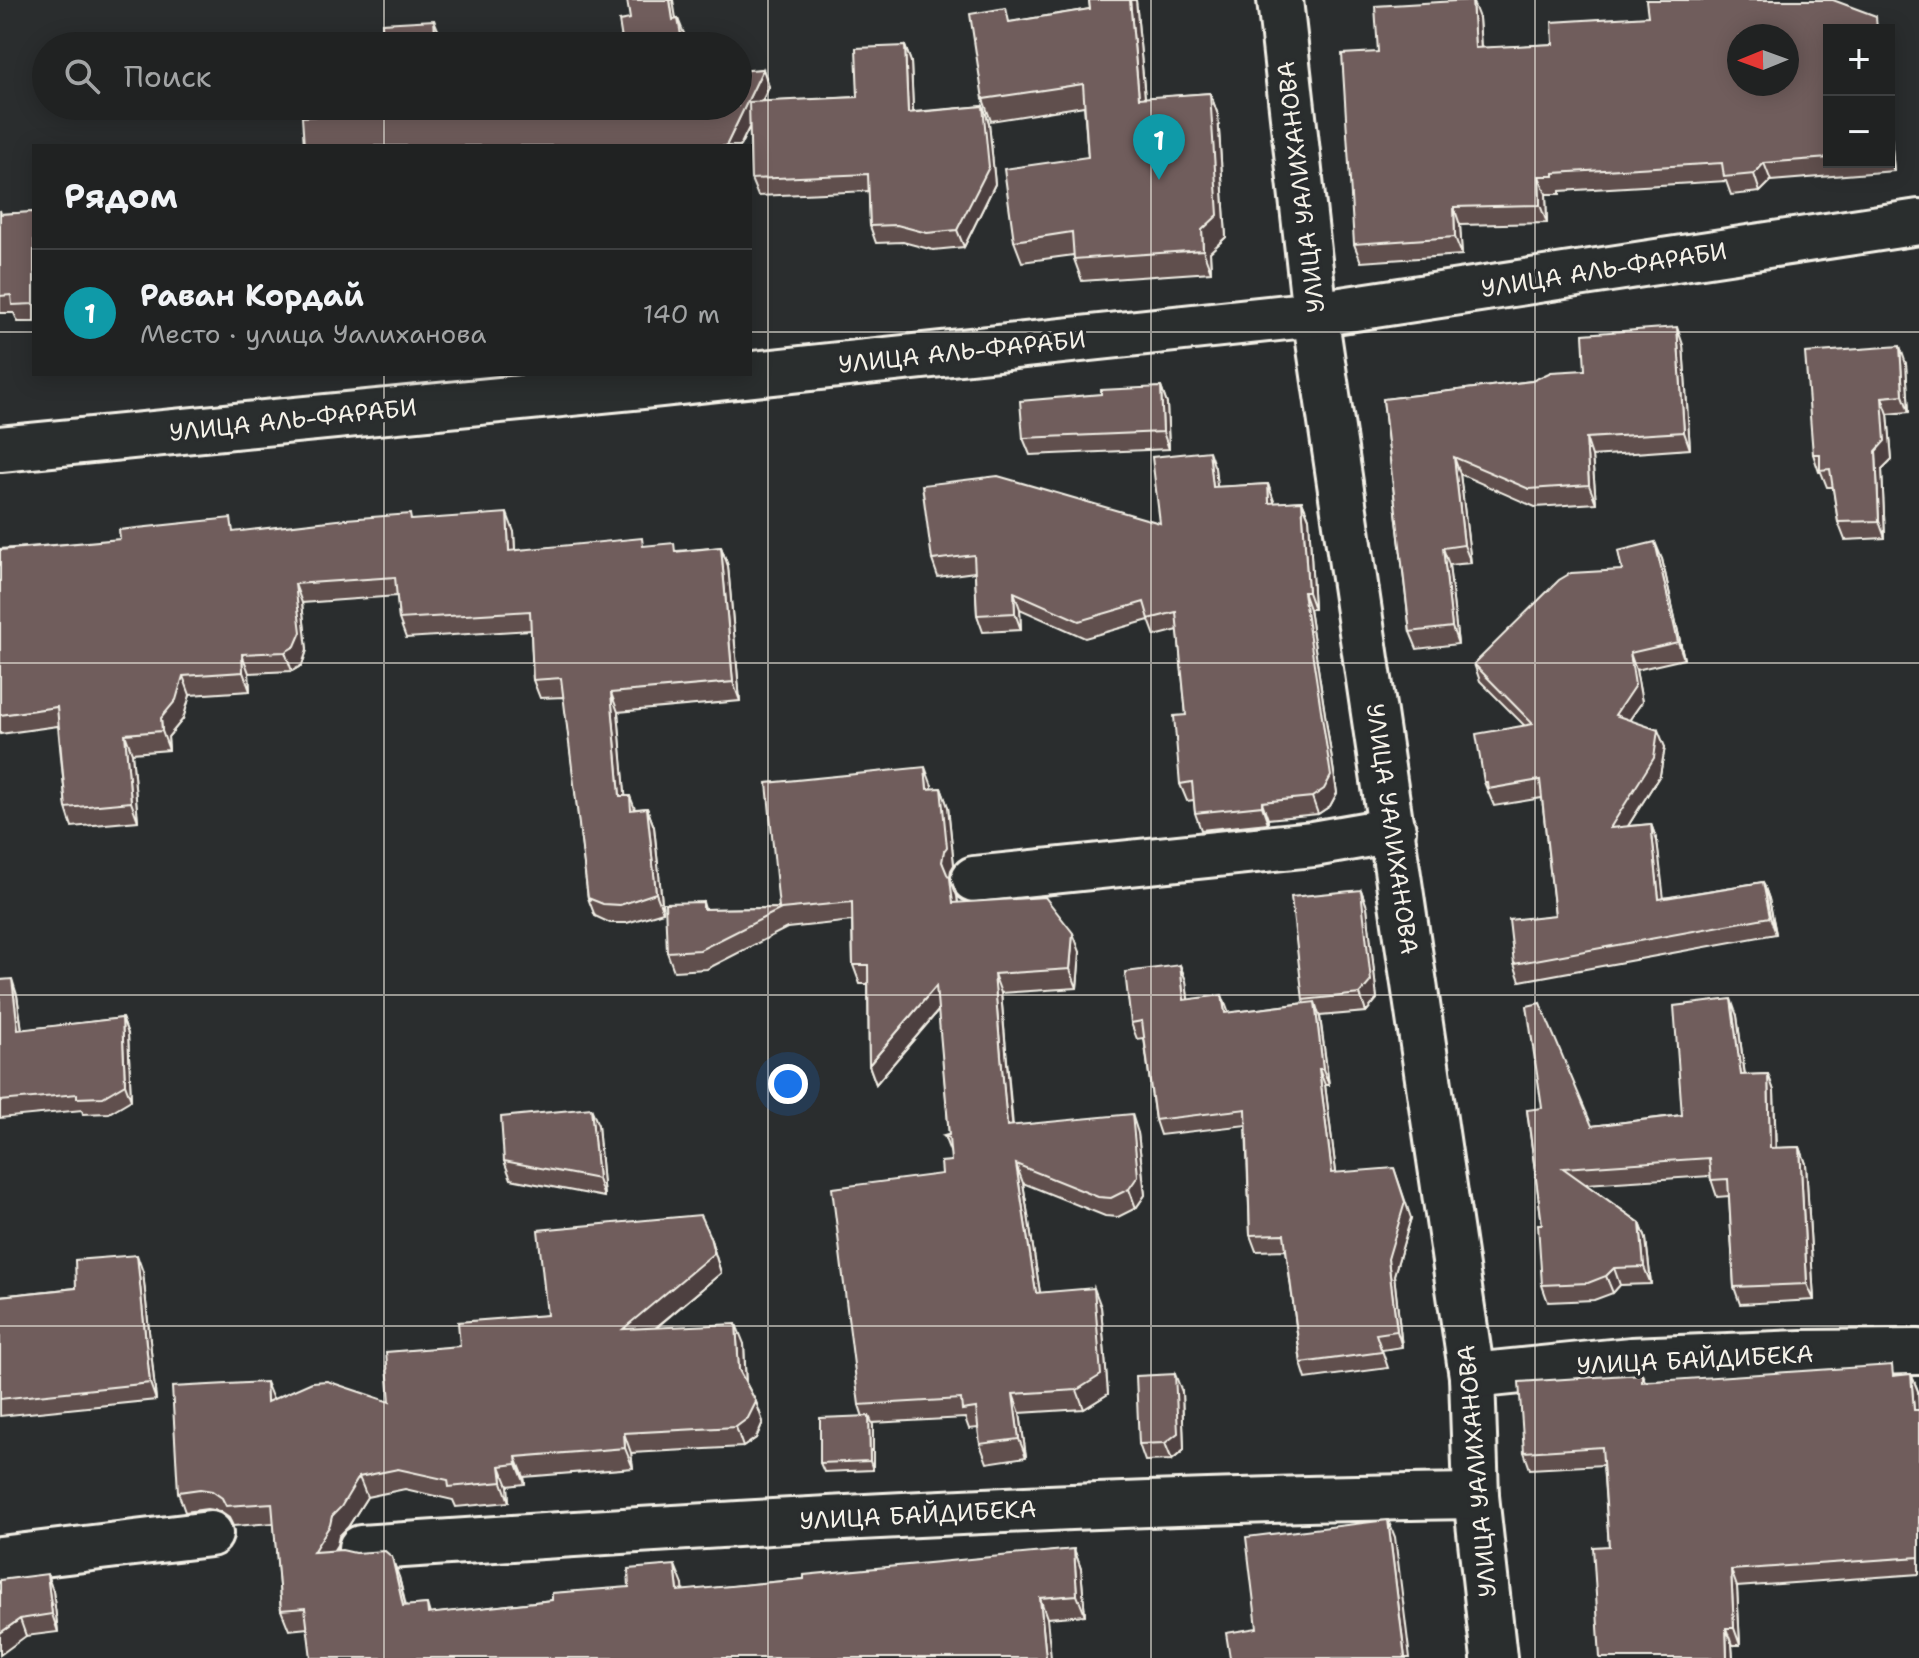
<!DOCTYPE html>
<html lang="ru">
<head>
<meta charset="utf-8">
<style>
  body { margin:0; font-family:"Shantell Sans",sans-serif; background:#282a2a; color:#f1f3f6 }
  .controls { position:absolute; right:24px; top:24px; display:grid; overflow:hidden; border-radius:0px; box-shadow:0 4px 20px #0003 }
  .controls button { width:72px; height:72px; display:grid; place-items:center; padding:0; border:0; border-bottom:2px solid #3d3f40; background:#202222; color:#f1f3f6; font:40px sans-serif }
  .compass { position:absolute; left:1727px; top:24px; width:72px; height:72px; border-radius:50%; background:#202222; box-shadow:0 4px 20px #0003; rotate:269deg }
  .you { position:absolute; left:788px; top:1084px; width:28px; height:28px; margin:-20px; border:6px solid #fff; border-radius:50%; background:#1a73e8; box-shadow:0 0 0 12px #1a73e833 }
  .badge { display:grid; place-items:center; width:52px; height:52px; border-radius:50%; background:#ff9aa2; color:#fff; font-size:26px; font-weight:700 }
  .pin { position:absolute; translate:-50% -66px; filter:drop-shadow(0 2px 4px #0008) }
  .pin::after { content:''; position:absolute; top:42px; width:28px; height:24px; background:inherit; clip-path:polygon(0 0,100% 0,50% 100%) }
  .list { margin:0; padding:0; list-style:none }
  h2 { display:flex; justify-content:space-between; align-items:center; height:104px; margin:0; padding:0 32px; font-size:34px }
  h2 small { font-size:26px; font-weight:400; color:#a2a4a5 }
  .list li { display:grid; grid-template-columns:52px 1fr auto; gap:24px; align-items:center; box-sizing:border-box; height:128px; padding:0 32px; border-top:2px solid #3d3f40 }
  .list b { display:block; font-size:30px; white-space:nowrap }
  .list p { margin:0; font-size:26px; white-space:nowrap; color:#a2a4a5 }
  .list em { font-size:26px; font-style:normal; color:#a2a4a5 }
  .icon { flex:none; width:44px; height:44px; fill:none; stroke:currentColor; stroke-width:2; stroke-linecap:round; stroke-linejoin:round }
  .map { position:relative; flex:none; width:1919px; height:1658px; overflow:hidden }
  .search { position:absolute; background:#202222; box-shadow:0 4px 20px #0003; left:32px; top:32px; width:720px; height:88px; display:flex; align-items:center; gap:20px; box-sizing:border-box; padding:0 28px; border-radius:44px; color:#a2a4a5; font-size:30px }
  .panel { position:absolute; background:#202222; box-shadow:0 4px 20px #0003; left:32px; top:144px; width:720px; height:232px; border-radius:0px }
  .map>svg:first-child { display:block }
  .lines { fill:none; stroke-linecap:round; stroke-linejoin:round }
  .minor-casing { stroke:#f4f1e8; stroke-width:50 }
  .minor { stroke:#2a2d2e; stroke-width:44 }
  .wall { fill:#60504e; stroke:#f4f1e8; stroke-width:2 }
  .shaded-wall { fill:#4e4140; stroke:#f4f1e8; stroke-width:2 }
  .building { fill:#705d5b; stroke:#f4f1e8; stroke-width:2; fill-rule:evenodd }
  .grid { fill:none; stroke:#f4f1e8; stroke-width:2; stroke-opacity:0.55 }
  .labels { text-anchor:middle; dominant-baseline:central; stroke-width:7; stroke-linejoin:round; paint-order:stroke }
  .street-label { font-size:24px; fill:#f4f1e8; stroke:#2a2d2e }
</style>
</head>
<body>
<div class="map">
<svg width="1919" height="1658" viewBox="0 0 1919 1658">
  <rect width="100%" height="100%" fill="#2a2d2e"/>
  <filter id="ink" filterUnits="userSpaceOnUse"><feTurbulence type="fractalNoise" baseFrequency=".0125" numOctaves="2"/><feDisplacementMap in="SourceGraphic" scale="16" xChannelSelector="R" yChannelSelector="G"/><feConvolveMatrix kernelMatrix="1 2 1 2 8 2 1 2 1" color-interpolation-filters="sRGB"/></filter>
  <g filter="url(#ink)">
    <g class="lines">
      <g class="minor-casing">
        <g id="minor">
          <path d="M1280,0L1315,314L1472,1376L1476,1496L1494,1658"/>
          <path d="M0,449L642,386L1315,314L1919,222"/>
          <path d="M974,879L1313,844L1393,830"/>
          <path d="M1472,1376L1631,1360L1802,1353L1919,1352"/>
          <path d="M361,1548C732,1523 1104,1500 1476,1496"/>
          <path d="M0,1559L210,1534"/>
        </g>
      </g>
      <use href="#minor" class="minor"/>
    </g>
    <g class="wall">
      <path d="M1089,0H1136L1145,98L1210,93L1218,115L1226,237L1210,252L1211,272L1082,281L1074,259V255L1022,262L1014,241L1088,157L1084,106L991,121L983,99L1011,22L1090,9Z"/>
      <path d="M1479,18L1481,48L1829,30V162H1889V114L1894,171L1771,181L1760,192L1731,195L1726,181L1560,191V194H1546L1547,223L1460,225L1462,255L1361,262L1354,244L1378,52Z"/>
      <path d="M905,46L911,62L913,112L983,106L989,123L995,184L964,247L933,250L903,242L876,243L870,226L869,191L758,196L751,179L750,126L740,146L387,112L763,69L769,87L762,102L858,97Z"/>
      <path d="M0,210L1,214L34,212V322H18L14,313H0Z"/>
      <path d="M1683,345L1690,449L1592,456L1596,503L1535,507L1460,474L1471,563L1449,565L1458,644L1417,649L1410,632L1383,399L1532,381L1585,370Z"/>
      <path d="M1906,364L1909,412L1888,414L1892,459L1882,469L1885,538L1845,540L1838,522L1833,487H1827L1821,472H1819L1813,454Z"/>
      <path d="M1161,387L1167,404L1169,449L1030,455L1023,438L1101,394Z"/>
      <path d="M1215,468L1217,487L1268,484L1274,503L1302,501L1309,518L1314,609H1309L1337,793L1330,806L1318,814L1268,819V823L1201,830L1195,813L1194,800L1187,801L1180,784L1186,715L1178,630L1155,636L1149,620L1085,638L1020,609L1021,630L983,632L977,615L975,572L938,577L932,560L1160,523Z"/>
      <path d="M412,520L514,532L515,550L645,546L677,551L721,547L728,566L740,701L618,712L625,796H630L635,809L647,808L654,827L663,912L627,923H610L595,916L588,898L564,697L540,698L533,680L531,630L406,638L399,619L397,596L302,603L307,650L302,665L292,671L249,673L250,691L190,695L183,719L168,737L169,750L132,753L138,821L72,827L66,808L58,726L0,734V549Z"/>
      <path d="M1662,559L1684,659L1636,670L1642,702L1629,720L1665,747L1660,775L1628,826L1651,824L1657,841L1663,898L1763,882L1769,899L1776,934L1520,981L1514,964L1555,915L1542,798L1494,806L1484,782L1524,725L1480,681L1474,664L1622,570Z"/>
      <path d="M932,786V789L941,788L948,807L954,865L951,870L950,877L957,896L958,903L1080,952L1077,988L1001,993L1013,1126L1138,1133L1145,1195L1136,1208L1118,1217L1105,1216L1023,1183L1040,1293L1101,1307L1108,1394L1084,1409L1020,1413L1026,1457L987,1463L980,1444L978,1428L969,1429L965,1418L872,1423L873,1470L824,1472L820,1463L863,1417L859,1405L942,1174L951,1161V1154L944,1136L949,1135L939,1010L876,1084L869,1065L868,984H860L853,965L852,921L787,928L707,969L674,971L667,952L703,902L705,909L779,908Z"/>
      <path d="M1361,890L1367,907L1377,999L1366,1012L1320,1016L1329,1085H1325L1336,1172L1411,1218L1394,1275L1402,1347L1382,1350L1388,1368L1306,1379L1301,1363L1286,1250L1256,1251L1250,1235L1246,1125L1160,1135L1155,1120L1144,1038L1137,1039L1131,1023L1180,965L1186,981L1188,1000L1228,1013L1304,1003L1303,1000Z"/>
      <path d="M0,980L17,995L22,1030L122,1018L128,1034L131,1100L109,1113L83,1114L82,1110L0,1118Z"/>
      <path d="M1737,1016L1745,1075L1768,1074L1774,1091L1776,1148L1800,1147L1806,1164L1814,1300L1740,1304L1734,1287L1729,1196L1717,1197L1710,1176L1585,1184L1640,1223L1646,1239L1651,1284L1620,1285L1613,1293L1594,1300L1548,1302L1542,1285V1224L1527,1110L1592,1126L1682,1115Z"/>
      <path d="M598,1125L604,1197L511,1179L504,1161Z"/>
      <path d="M710,1237L721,1273L656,1328L744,1344L746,1383L756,1402L763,1422L756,1438L743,1447L631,1453L633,1468L524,1477L525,1484L508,1486L509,1502L456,1507L453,1500L405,1489L367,1497L348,1527L339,1536L337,1545L334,1551L399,1577L406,1606L427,1604L430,1614L683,1585V1591L804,1579L1074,1549L1081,1569L1085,1615L1047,1618L308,1628L289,1630L281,1610L274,1523L233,1526L229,1518L219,1511L207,1509L185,1512L178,1492L273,1399L390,1402L460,1346L547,1315Z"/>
      <path d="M143,1272L156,1400L0,1416V1296L76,1288Z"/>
      <path d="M1642,1374L1645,1381L1911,1374L1918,1391L1919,1410V1574L1737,1587L1740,1645H1732L1733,1658H1600L1609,1546L1603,1465L1530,1469L1524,1452Z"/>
      <path d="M1182,1392L1184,1450L1172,1460L1145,1461L1139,1444Z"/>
      <path d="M0,1580L53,1591L58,1632L26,1636Z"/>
    </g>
    <g class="shaded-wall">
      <path d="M670,0H673L679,37L673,20Z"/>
      <path d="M1130,0H1136L1147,120L1139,98Z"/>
      <path d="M1472,0L1479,18L1482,66L1475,48Z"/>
      <path d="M678,19L685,36L686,46H683Z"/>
      <path d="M434,20L441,37V46H436Z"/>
      <path d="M905,46L911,62L914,130L908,113Z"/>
      <path d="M763,69L769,87L740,146H726Z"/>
      <path d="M1210,93L1218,115L1226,237L1210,252L1211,272L1203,250L1202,230Z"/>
      <path d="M983,106L989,123L995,184L964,247L957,230Z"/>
      <path d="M1889,114L1894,171L1889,158Z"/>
      <path d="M1764,163L1771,181L1760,192L1754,174Z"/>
      <path d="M1539,176L1546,194L1547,223L1540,205Z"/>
      <path d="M1454,207L1460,225L1462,255L1455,237Z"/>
      <path d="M1677,327L1683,345L1690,449L1684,432Z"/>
      <path d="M1900,346L1906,364L1909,412L1903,395Z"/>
      <path d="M1161,387L1167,404L1169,449L1163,432Z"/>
      <path d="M1882,397L1888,414L1892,459L1882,469L1885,538L1879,521L1876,451Z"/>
      <path d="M1586,438L1592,456L1596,503L1589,485Z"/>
      <path d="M1209,451L1215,468L1219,504L1213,487Z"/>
      <path d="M1454,457L1460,474L1471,563L1464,545Z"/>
      <path d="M1268,484L1274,501L1276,520L1269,503Z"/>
      <path d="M1302,501L1309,518L1314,609L1308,592Z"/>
      <path d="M507,513L514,532L516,569L509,551Z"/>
      <path d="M1655,542L1662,559L1684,659L1678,642Z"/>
      <path d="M721,547L728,566L740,701L733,682Z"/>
      <path d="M1443,548L1449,565L1458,644L1452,627Z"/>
      <path d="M295,584L302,603L307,650L302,665L292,671L285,652Z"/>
      <path d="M1014,592L1020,609L1021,630L1015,613Z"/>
      <path d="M1303,592L1309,609L1337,793L1330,806L1318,814L1312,797Z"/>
      <path d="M1630,653L1636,670L1642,702L1621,732L1615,715Z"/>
      <path d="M242,654L249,673L250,691L243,672Z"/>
      <path d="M183,676L190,695L183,719L168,737L169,750L162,731L161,718Z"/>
      <path d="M611,693L618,712L627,815L620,796Z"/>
      <path d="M1658,730L1665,747L1660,775L1616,845L1610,828Z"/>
      <path d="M125,734L132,753L138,821L131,802Z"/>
      <path d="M925,767L932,786L934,808L927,789Z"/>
      <path d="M941,788L948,807L954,865L951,870L949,881L950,878L957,896L960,922L953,903L942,862Z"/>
      <path d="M1262,802L1268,819V823L1262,806Z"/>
      <path d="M647,808L654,827L663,912L656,893Z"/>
      <path d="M1651,824L1657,841L1666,916L1659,899Z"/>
      <path d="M1763,882L1769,899L1776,934L1770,917Z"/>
      <path d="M1361,890L1367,907L1377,999L1366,1012L1360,994Z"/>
      <path d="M1073,933L1080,952L1077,988L1070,969Z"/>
      <path d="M1180,965L1186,981L1190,1016L1184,1000Z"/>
      <path d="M994,974L1001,993L1014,1145L1007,1126Z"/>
      <path d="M12,979L17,995L24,1046L18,1030Z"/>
      <path d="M936,986L943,1005L876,1084L869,1065Z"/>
      <path d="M1222,995L1228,1011L1231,1029L1225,1013Z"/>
      <path d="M1731,999L1737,1016L1747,1092L1741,1075Z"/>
      <path d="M1315,1002L1320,1018L1329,1085L1323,1069Z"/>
      <path d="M122,1018L128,1034L131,1100L125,1084Z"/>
      <path d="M1319,1069L1325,1085L1338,1188L1332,1173Z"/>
      <path d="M1768,1074L1774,1091L1776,1165L1770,1148Z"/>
      <path d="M591,1108L598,1125L604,1197L598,1179Z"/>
      <path d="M1132,1114L1138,1133L1145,1195L1136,1208L1129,1189Z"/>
      <path d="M1800,1147L1806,1164L1814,1300L1807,1284Z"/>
      <path d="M1016,1164L1023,1183L1043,1312L1036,1293Z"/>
      <path d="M1394,1168L1411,1218L1394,1275L1402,1347L1397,1331L1388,1259Z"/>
      <path d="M1640,1223L1646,1239L1651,1284L1644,1267Z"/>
      <path d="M710,1237L721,1273L630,1349L623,1329Z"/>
      <path d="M137,1255L143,1272L156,1400L150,1383Z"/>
      <path d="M1614,1268L1620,1285L1613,1293L1606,1276Z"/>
      <path d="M1094,1288L1101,1307L1108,1394L1084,1409L1077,1390Z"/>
      <path d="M736,1324L744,1344L746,1390L739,1370Z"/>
      <path d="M1175,1374L1182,1392L1184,1450L1172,1460L1165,1443Z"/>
      <path d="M1911,1374L1918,1391L1919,1412L1914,1410Z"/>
      <path d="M266,1382L274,1402H267Z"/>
      <path d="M1013,1394L1020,1413L1026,1457L1019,1439Z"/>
      <path d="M756,1402L763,1422L756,1438L743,1447L736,1427Z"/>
      <path d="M869,1416L873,1425V1470L870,1461Z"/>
      <path d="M624,1433L631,1453L633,1468L625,1448Z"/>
      <path d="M516,1457L524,1477L525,1484L517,1464Z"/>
      <path d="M500,1466L508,1486L509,1502L502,1482Z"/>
      <path d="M359,1477L367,1497L348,1527L339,1536L337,1545L320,1572L313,1552L332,1516Z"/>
      <path d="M1388,1520L1395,1537L1410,1658H1405Z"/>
      <path d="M1074,1549L1081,1569L1085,1615L1077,1595Z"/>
      <path d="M392,1557L399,1577L410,1626L403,1606Z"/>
      <path d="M675,1565L683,1585L685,1611L678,1591Z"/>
      <path d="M1731,1570L1737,1587L1740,1645L1734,1628Z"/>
      <path d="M47,1574L53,1591L58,1632L52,1614Z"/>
      <path d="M1040,1598L1047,1618L1051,1658H1046Z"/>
      <path d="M20,1619L26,1636L0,1655V1633Z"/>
      <path d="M1726,1628L1732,1645L1733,1658H1727Z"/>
    </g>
    <g class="building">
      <path d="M627,0H670L673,20L678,19L683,46H623L619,21L630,19Z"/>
      <path d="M1089,0H1130L1139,98L1210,93L1218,215L1202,230L1203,250L1074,259L1072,232L1014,241L1004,169L1088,157L1083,84L983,99L970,14L1006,8L1009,22L1090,9Z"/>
      <path d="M1472,0L1475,48L1553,44L1552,22L1648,16L1646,0H1833L1876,16L1877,30H1829V158L1764,163L1754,174L1724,177L1722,163L1554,173V176H1539L1540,205L1454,207L1455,237L1354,244L1342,54L1378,52L1375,6ZM1739,36H1787V84H1739Z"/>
      <path d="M434,20L436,46H383L382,23Z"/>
      <path d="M905,46L908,113L983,106L989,167L957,230L927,233L897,225L870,226L868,174L751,179L749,102L858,97L856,48Z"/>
      <path d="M763,69L726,146H304L302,117L387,112L386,106H738V71Z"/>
      <path d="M34,212V304L12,305L11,295L0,296V214Z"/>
      <path d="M1677,327L1684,432L1586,438L1589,485L1529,489L1454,457L1464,545L1443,548L1452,627L1410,632L1383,399L1532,381L1551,372L1585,370L1583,334Z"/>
      <path d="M1900,346L1903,395L1882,397L1885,441L1876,451L1879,521L1838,522L1830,469L1820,470V454H1813L1805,353Z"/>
      <path d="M1161,387L1163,432L1023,438L1020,401L1101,394V390Z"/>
      <path d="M1209,451L1213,487L1268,484L1269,503L1302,501L1308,592H1303L1331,776L1324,789L1312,797L1262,802V806L1195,813L1192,782L1180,784L1174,716L1186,715L1176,612L1149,619L1144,602L1079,621L1014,592L1015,613L977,615L974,555L932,560L922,485L998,476L1160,523L1152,457Z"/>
      <path d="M507,513L509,551L642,538L643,546L674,543L675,552L721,547L733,682L611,693L620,796H630L631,810L647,808L656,893L620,905L603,904L588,898L561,678L533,680L530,611L399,619L395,577L295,584L301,632L295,646L285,652L242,654L243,672L183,676L176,700L161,718L162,731L125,734L131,802L66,808L57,707L0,715V550L120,539L119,530L231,518L233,532L346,519L410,514L411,520Z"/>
      <path d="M1655,542L1678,642L1630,653L1635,685L1615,715L1658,730L1654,758L1610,828L1651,824L1659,899L1763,882L1770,917L1514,964L1509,920L1555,915L1540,780L1488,789L1487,782H1484L1476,734L1533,724L1474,664L1559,580L1571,573L1622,570L1618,551Z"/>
      <path d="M925,767L927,789L941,788L947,847L944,851L942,862L947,874L950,878L953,903L1045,897L1073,933L1070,969L994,974L1007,1126L1132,1114L1138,1176L1129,1189L1111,1198L1098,1197L1016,1164L1036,1293L1094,1288L1101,1375L1077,1390L1013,1394L1019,1439L980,1444L976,1408L962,1410L961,1399L859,1405L832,1188L942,1174L941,1162L951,1161L949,1138L944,1136L949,1135L936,986L869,1065L868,965H853L852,902L781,909L700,950L667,952L665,903L703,902V909L779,908L767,783Z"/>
      <path d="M1361,890L1371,981L1360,994L1303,1000L1291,897Z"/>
      <path d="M1180,965L1184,1000L1222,995L1225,1013L1315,1002L1323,1069H1319L1332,1173L1394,1168L1405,1202L1388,1259L1397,1331L1376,1334L1382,1352L1301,1363L1284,1234L1250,1235L1246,1109L1155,1120L1142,1021L1131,1023L1125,972Z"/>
      <path d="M12,979L18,1030L122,1018L125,1084L103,1097L77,1098V1094L0,1101V980Z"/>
      <path d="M1731,999L1741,1075L1768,1074L1770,1148L1800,1147L1807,1284L1734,1287L1728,1179L1711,1180L1709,1158L1563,1168L1640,1223L1644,1267L1614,1268L1606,1276L1588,1283L1542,1285L1538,1224H1542L1527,1110L1542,1108L1527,1006L1540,1003L1592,1126L1682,1115L1674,1006Z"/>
      <path d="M591,1108L598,1179L504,1161L501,1117Z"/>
      <path d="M700,1215L710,1237L714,1253L623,1329L736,1324L739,1370L756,1402L748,1418L736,1427L624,1433L625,1448L516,1457L517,1464L500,1466L502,1482L449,1487L448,1480L398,1469L359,1477L341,1507L332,1516L330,1525L313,1552L342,1550L355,1553L385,1551L392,1557L403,1606L427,1604L428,1614L552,1600V1593L629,1587L628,1569L675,1565L678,1591L804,1579V1575L1074,1549L1077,1595L1040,1598L1046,1658H311L305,1608L281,1610L272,1503L226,1506L222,1498L212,1491L200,1489L178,1492L172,1387L266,1382L267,1402L312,1382L327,1381L390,1402L386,1352L460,1346L458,1322L547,1315L538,1230Z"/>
      <path d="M137,1255L150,1383L0,1399V1296L76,1288L75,1260Z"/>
      <path d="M1892,1365L1893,1376L1911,1374L1914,1410H1919V1557L1731,1570L1734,1628H1726L1727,1658H1600L1593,1547L1609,1546L1602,1447L1524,1452L1519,1382L1642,1374V1382Z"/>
      <path d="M1175,1374L1178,1433L1165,1443L1139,1444L1136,1376Z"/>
      <path d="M869,1416L870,1461L820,1463V1418Z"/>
      <path d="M1388,1520L1405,1658H1230L1226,1633L1257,1628L1246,1537Z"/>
      <path d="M47,1574L52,1614L20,1619L0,1633V1580Z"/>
    </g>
  </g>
  <path class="grid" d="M384,0V46M768,0V1658M1151,0V1658M1535,0V1658M384,106V146M0,332H34M750,332H1919M384,374V1658M0,663H1919M0,995H1919M0,1326H1919"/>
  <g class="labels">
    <g class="street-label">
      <text transform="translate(1301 187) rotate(-97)">УЛИЦА УАЛИХАНОВА</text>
      <text transform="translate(1604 270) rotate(-9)">УЛИЦА АЛЬ-ФАРАБИ</text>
      <text transform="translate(962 352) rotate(-6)">УЛИЦА АЛЬ-ФАРАБИ</text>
      <text transform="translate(293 420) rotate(-6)">УЛИЦА АЛЬ-ФАРАБИ</text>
      <text transform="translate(1392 829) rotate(82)">УЛИЦА УАЛИХАНОВА</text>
      <text transform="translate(1695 1360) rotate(-3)">УЛИЦА БАЙДИБЕКА</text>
      <text transform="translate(1477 1471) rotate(-95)">УЛИЦА УАЛИХАНОВА</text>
      <text transform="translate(918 1515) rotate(-3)">УЛИЦА БАЙДИБЕКА</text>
    </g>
  </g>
</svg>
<div class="controls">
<button>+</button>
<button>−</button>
</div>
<svg class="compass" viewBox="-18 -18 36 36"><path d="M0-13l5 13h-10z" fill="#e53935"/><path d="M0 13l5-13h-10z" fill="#a2a4a5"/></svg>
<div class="you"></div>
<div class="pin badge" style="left:1159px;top:180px;background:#0f9aa8">1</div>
<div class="search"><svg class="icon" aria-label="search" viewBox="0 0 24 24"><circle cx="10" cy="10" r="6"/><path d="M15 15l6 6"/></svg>Поиск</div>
<section class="panel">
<h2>Рядом<small></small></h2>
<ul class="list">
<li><span class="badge" style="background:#0f9aa8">1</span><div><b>Раван Кордай</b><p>Место · улица Уалиханова</p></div><em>140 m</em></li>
</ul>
</section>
</div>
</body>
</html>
